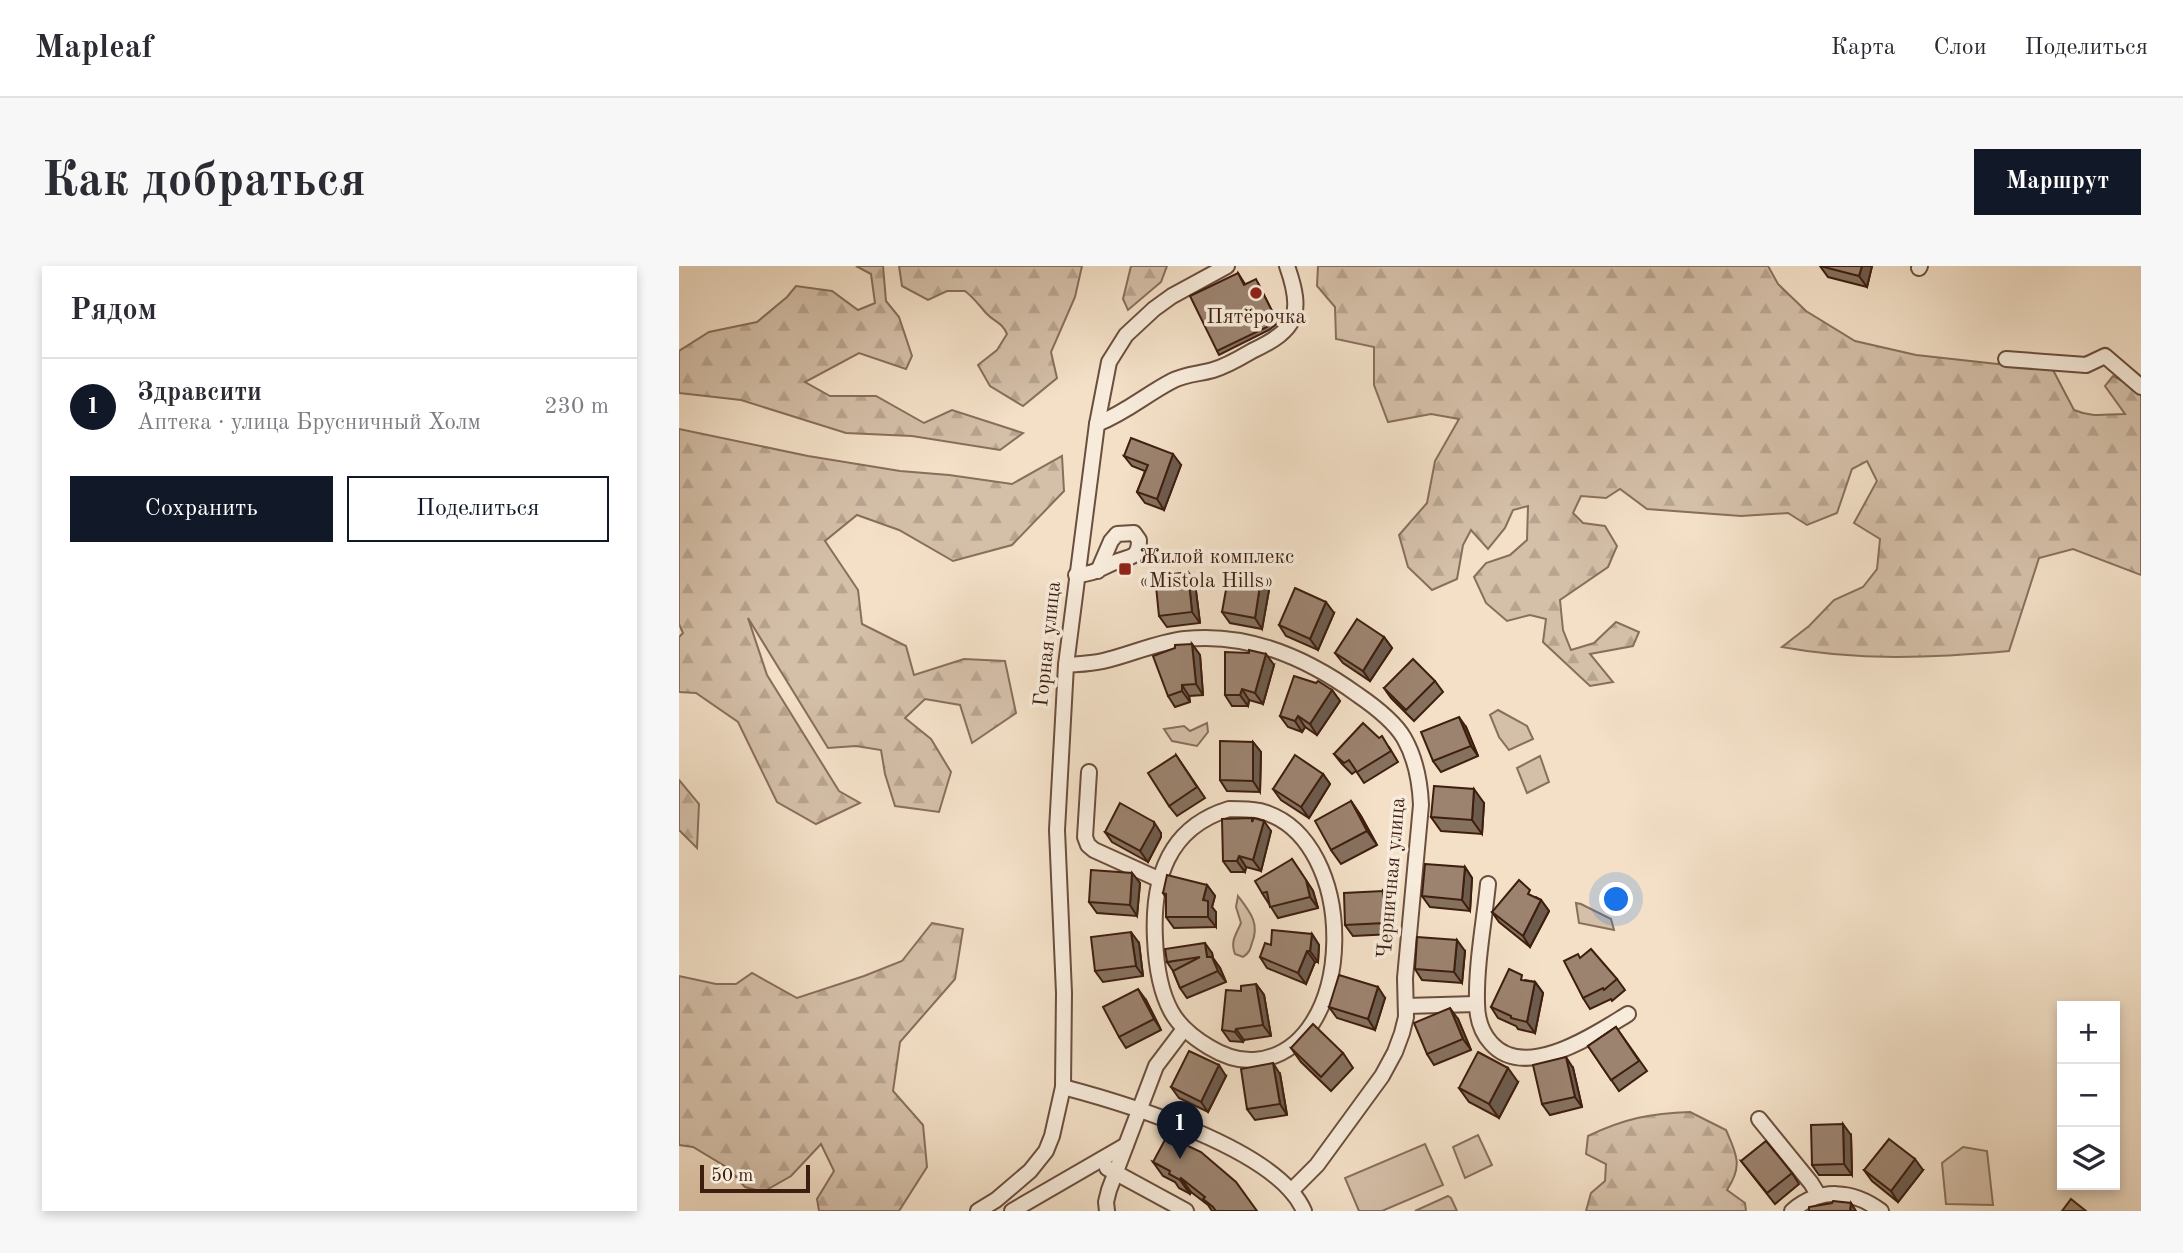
<!DOCTYPE html>
<html lang="ru">
<head>
<meta charset="utf-8">
<style>
  body { margin:0; font-family:"Old Standard TT",serif; background:#f7f7f7; color:#2b2b33 }
  .controls { position:absolute; right:21px; bottom:21px; display:grid; overflow:hidden; border-radius:0px; box-shadow:0 4px 10px #0003 }
  .controls button { width:63px; height:63px; display:grid; place-items:center; padding:0; border:0; border-bottom:2px solid #e1e1e2; background:#fff; color:#2b2b33; font:35px sans-serif }
  .scale { position:absolute; left:21px; bottom:18px; width:110px; box-sizing:border-box; padding-left:7px; border:4px solid #3e1e0f; border-top:0; font-size:19px; line-height:24px; white-space:nowrap; color:#3e1e0f; -webkit-text-stroke:5px #f7ebdb; paint-order:stroke }
  .you { position:absolute; left:938px; top:634px; width:24px; height:24px; margin:-18px; border:5px solid #fff; border-radius:50%; background:#1a73e8; box-shadow:0 0 0 10px #1a73e833 }
  .badge { display:grid; place-items:center; width:46px; height:46px; border-radius:50%; background:#111827; color:#fff; font-size:23px; font-weight:700 }
  .pin { position:absolute; translate:-50% -58px; filter:drop-shadow(0 2px 4px #0008) }
  .pin::after { content:''; position:absolute; top:37px; width:24px; height:21px; background:inherit; clip-path:polygon(0 0,100% 0,50% 100%) }
  .list { margin:0; padding:0; list-style:none }
  h2 { display:flex; justify-content:space-between; align-items:center; height:91px; margin:0; padding:0 28px; font-size:30px }
  h2 small { font-size:23px; font-weight:400; color:#7c7c81 }
  .list li { display:grid; grid-template-columns:46px 1fr auto; gap:21px; align-items:center; box-sizing:border-box; height:98px; padding:0 28px; border-top:2px solid #e1e1e2 }
  .list b { display:block; font-size:26px; white-space:nowrap }
  .list p { margin:0; font-size:23px; white-space:nowrap; color:#7c7c81 }
  .list em { font-size:23px; font-style:normal; color:#7c7c81 }
  .actions { display:flex; gap:14px; padding:21px 28px }
  .actions a { flex:1; padding:16px 0; border:2px solid #111827; border-radius:0px; text-align:center; font-size:24px; color:#111827 }
  .actions .main { background:#111827; color:#fff }
  .icon { flex:none; width:38px; height:38px; fill:none; stroke:currentColor; stroke-width:2; stroke-linecap:round; stroke-linejoin:round }
  .map { position:relative; flex:none; width:1462px; height:945px; overflow:hidden; border-radius:0px }
  header { display:flex; align-items:center; gap:42px; box-sizing:border-box; height:98px; padding:0 35px; background:#fff; border-bottom:2px solid #e1e1e2 }
  header strong { font-size:33px }
  nav { display:flex; gap:38px; margin-inline-start:auto; font-size:24px }
  .intro { display:flex; align-items:center; justify-content:space-between; box-sizing:border-box; height:168px; padding:0 42px }
  h1 { margin:0; font-size:49px }
  .button { padding:18px 32px; border-radius:0px; background:#111827; color:#fff; font-size:24px; font-weight:700 }
  main { display:flex; gap:42px; padding:0 42px }
  aside { flex:1; background:#fff; border-radius:0px; box-shadow:0 4px 10px #0003 }
  .map>svg:first-child { display:block }
  .green { fill:#d4bfa8; stroke:#896e5c; stroke-width:2 }
  .forest { fill:url(#forest-firs); stroke:#896e5c; stroke-width:2 }
  .lines { fill:none; stroke-linecap:round; stroke-linejoin:round }
  .minor-casing { stroke:#6b4e3d; stroke-width:18 }
  .minor { stroke:#f7ebdb; stroke-width:14 }
  .wall { fill:#86715f; stroke:#3e1e0f; stroke-width:2 }
  .shaded-wall { fill:#6d5c4e; stroke:#3e1e0f; stroke-width:2 }
  .building { fill:#9c836f; stroke:#3e1e0f; stroke-width:2 }
  .poi-dot { fill:#8f2418; stroke:#f7ebdb; stroke-width:2.5 }
  .labels { text-anchor:middle; dominant-baseline:central; stroke-width:7; stroke-linejoin:round; paint-order:stroke }
  .poi-label { font-size:21px; fill:#3e1e0f; stroke:#f7ebdb }
  .street-label { font-size:21px; fill:#3e1e0f; stroke:#f7ebdb }
</style>
</head>
<body>
<header>
<strong>Mapleaf</strong>
<nav><a>Карта</a><a>Слои</a><a>Поделиться</a></nav>
</header>
<div class="intro"><h1>Как добраться</h1><a class="button">Маршрут</a></div>
<main>
<aside>
<h2>Рядом<small></small></h2>
<ul class="list">
<li><span class="badge">1</span><div><b>Здравсити</b><p>Аптека · улица Брусничный Холм</p></div><em>230 m</em></li>
</ul>
<div class="actions"><a class="main">Сохранить</a><a>Поделиться</a></div>
</aside>
<div class="map">
<svg width="1462" height="945" viewBox="0 0 1462 945">
  <defs>
    <pattern id="forest-firs" width="22" height="20" patternUnits="userSpaceOnUse" patternTransform="scale(1.75)"><rect width="22" height="20" fill="#d4bfa8"/><path d="M5 1l3.5 6h-7zM16 11l3.5 6h-7z" fill="#b7a48f"/></pattern>
  </defs>
  <rect width="100%" height="100%" fill="#f3e0c7"/>
  <filter id="stains"><feTurbulence type="fractalNoise" baseFrequency=".00286" numOctaves="4"/><feColorMatrix values="0 0 0 0 .2 0 0 0 0 .09 0 0 0 0 .02 0 0 0 .5 -.17"/></filter>
  <radialGradient id="worn" r=".72"><stop offset=".6" stop-color="#630" stop-opacity="0"/><stop offset="1" stop-color="#630" stop-opacity=".3"/></radialGradient>
  <g class="green">
    <path d="M819,444L848,460L854,473L830,484L820,471L811,449Z"/>
    <path d="M528,457L529,466L518,480L493,475L485,463L505,460L511,465Z"/>
    <path d="M861,490L870,516L848,527L838,502Z"/>
    <path d="M559,630C571,646 581,657 573,677C571,684 570,687 564,691L556,688C551,675 557,669 562,657L557,641Z"/>
    <path d="M897,637L902,638L932,653L935,664L900,657Z"/>
    <path d="M799,869L813,899L786,912L774,881Z"/>
    <path d="M746,878L764,919L703,945H680L666,912Z"/>
    <path d="M1284,881L1308,885L1314,939L1267,938L1263,897Z"/>
    <path d="M769,930L772,932L778,945H736Z"/>
  </g>
  <g class="forest">
    <path d="M177,0H204L207,35L220,51L233,90L227,103L180,87L126,116L151,130H197L245,157L273,144L344,167L321,184L233,170L167,167L62,134L0,127V85L30,66L78,56L108,31L117,20L153,25L179,44L196,37L192,8Z"/>
    <path d="M220,0H403L396,31L372,86L378,112L344,140L311,120L299,99L318,84L328,68C323,56 315,56 307,47C300,39 295,32 286,25H268L249,34L223,20Z"/>
    <path d="M452,0H488L482,16L449,44L444,33Z"/>
    <path d="M639,0H1089L1099,18L1127,45L1176,75L1237,89L1374,104L1395,144C1414,152 1425,148 1446,148L1426,120L1434,110L1462,126V309L1394,283L1360,292L1330,385C1254,392 1177,395 1103,381L1130,360L1155,334L1184,321L1198,303L1201,273L1175,257L1198,215L1188,195L1173,203L1158,247L1128,259L1109,247L1062,250L968,243L941,223L927,232L902,230L894,247L904,257L926,260L938,280L929,301L881,334L884,364L892,384L915,377L937,356L960,366L954,380L911,388L934,416L911,420L864,376L867,353L851,349L828,355L807,337L795,311L807,297L831,289L848,274L849,240L834,244L826,262L809,283L792,264L784,279L778,313L753,324L729,301L720,269L748,237L756,195L780,153L752,148L709,156L695,119V81L657,73L656,41L638,20Z"/>
    <path d="M0,163L129,190L221,205L270,209L333,218L383,190L385,225L333,279L274,295L220,264L178,249L146,275L179,324L183,358L227,380L235,409L285,393L326,395L337,447L293,477L281,439L246,433L226,452L252,473L272,506L260,546L216,540L206,508L202,484L177,480L149,482L69,352L88,409L160,525L181,537L137,558L98,536L59,456L17,427L0,426V371L4,367L0,358Z"/>
    <path d="M0,514L20,538L18,582L0,564Z"/>
    <path d="M253,657L284,663L276,713L221,776L214,825L244,859L248,901L220,945H140L138,933L155,905L142,878L112,910L84,926L66,921L49,902L14,881L0,879V710L37,718H57L73,707L118,732L185,710L223,695Z"/>
    <path d="M1011,846L1047,864C1058,889 1064,900 1048,924L1066,937L1067,945H907L912,927L926,915L927,898L907,888L909,870C944,853 972,847 1011,846Z"/>
  </g>
  <g class="lines">
    <g class="minor-casing">
      <g id="minor">
        <path d="M1240,2L1241,0"/>
        <path d="M1327,93L1407,99L1426,90L1462,121"/>
        <path d="M418,158C448,146 466,129 493,115C506,108 520,108 534,104C548,100 561,92 573,85C618,64 625,48 608,0"/>
        <path d="M397,309C417,308 422,301 439,295C444,293 451,292 455,289C460,285 460,279 460,274L455,267L438,268L432,275L419,305"/>
        <path d="M387,399C399,398 411,398 424,395C451,389 478,376 506,373C570,366 628,392 679,429C695,440 715,455 725,472C737,493 741,515 742,539L726,712L727,751L723,767L716,786L703,810L638,899L612,925"/>
        <path d="M410,506L406,571L409,579L415,584L479,613"/>
        <path d="M550,543C560,543 571,543 581,545C683,571 679,787 575,794C559,795 543,789 530,781C515,772 500,760 492,745C480,723 477,697 476,673C473,614 488,562 550,543Z"/>
        <path d="M809,618C805,657 797,698 798,737C798,751 802,766 812,777C846,816 916,768 949,748"/>
        <path d="M727,740L797,738"/>
        <path d="M384,821C445,837 599,883 625,945"/>
        <path d="M1080,853L1132,917L1140,930"/>
        <path d="M428,902L507,945"/>
        <path d="M299,945L317,934L351,905L367,885L373,870L384,821L385,727L378,564L387,399L418,158L430,96L447,69L475,43L493,30L548,0"/>
        <path d="M333,945L447,879"/>
        <path d="M428,945L427,936L430,924L477,800L505,763"/>
        <path d="M1113,945C1141,921 1174,924 1202,945"/>
      </g>
    </g>
    <use href="#minor" class="minor"/>
  </g>
  <g class="wall">
    <path d="M1141,0H1193L1188,21L1149,11Z"/>
    <path d="M559,7L566,18L579,17L599,57L590,64L540,89L538,85Z"/>
    <path d="M445,190L502,199L485,244L466,237L458,226L466,205L453,200Z"/>
    <path d="M509,306L516,317L521,357L488,361L480,350Z"/>
    <path d="M590,324L583,363L551,357L543,346Z"/>
    <path d="M655,347L639,384L607,370L600,359Z"/>
    <path d="M705,371L713,382L691,415L664,397L656,387Z"/>
    <path d="M513,378L521,389L524,429L510,430L511,436L496,441L489,430Z"/>
    <path d="M595,399L584,438L570,434L569,440H553L546,429Z"/>
    <path d="M756,415L764,426L735,455L712,432L705,422Z"/>
    <path d="M653,424L661,435L638,469L626,461L623,466L609,461L601,450Z"/>
    <path d="M787,461L799,490L762,506L754,495Z"/>
    <path d="M574,476L582,486L581,526L548,525L541,514Z"/>
    <path d="M710,481L719,496L685,517L677,505L673,508L663,498L655,488Z"/>
    <path d="M497,489L526,532L498,550L490,540Z"/>
    <path d="M644,508L651,518L630,552L602,534L594,523Z"/>
    <path d="M672,535L682,550L698,579L662,598L652,584Z"/>
    <path d="M805,537L803,568L762,565L752,551Z"/>
    <path d="M573,552L592,565L582,605L567,601L566,606H552L544,595Z"/>
    <path d="M426,566L482,567V571L469,596L433,576Z"/>
    <path d="M613,593L634,625L639,642L599,652L583,627Z"/>
    <path d="M786,601L793,612L791,645L751,641L743,630Z"/>
    <path d="M453,607L461,617L458,650L418,647L410,636Z"/>
    <path d="M528,619L536,630L533,641L537,646V661L495,662L487,651V632L484,627Z"/>
    <path d="M857,631L862,634L870,645L851,681L820,656L813,646Z"/>
    <path d="M712,635L714,668L674,670L666,659Z"/>
    <path d="M633,668L640,679L639,696H636L627,718L588,702L581,691L592,679Z"/>
    <path d="M460,677L464,710L424,716L416,705Z"/>
    <path d="M786,685L783,717L743,714L736,703Z"/>
    <path d="M533,687L534,692L541,702L547,716L508,732L501,722L494,705L488,696Z"/>
    <path d="M901,692L938,713L946,724L933,735L932,733L911,743L904,732Z"/>
    <path d="M846,714L856,716L864,727L856,767L839,763L837,760L819,752L812,741Z"/>
    <path d="M577,718L585,729L592,770L565,774L564,776L551,775L543,764L562,725Z"/>
    <path d="M706,732L696,764L658,752L650,741Z"/>
    <path d="M467,734L482,764L447,782L440,771Z"/>
    <path d="M779,753L792,784L755,799L748,788Z"/>
    <path d="M937,761L968,805L940,825L909,780Z"/>
    <path d="M612,782L664,787L674,802L652,825L622,796Z"/>
    <path d="M894,802L903,841L871,849L863,838Z"/>
    <path d="M601,808L608,849L576,854L568,843Z"/>
    <path d="M547,810L529,846L500,832L492,821Z"/>
    <path d="M839,816L820,852L790,836L780,822Z"/>
    <path d="M1172,869L1173,909H1140L1133,899Z"/>
    <path d="M1062,895L1113,907L1120,918L1096,938Z"/>
    <path d="M474,896L578,945H533L529,939L512,926L511,928L500,922L496,916L484,910Z"/>
    <path d="M1185,904H1244L1219,936L1193,915Z"/>
  </g>
  <g class="shaded-wall">
    <path d="M1183,0H1193L1188,21L1180,10Z"/>
    <path d="M494,188L502,199L485,244L478,233Z"/>
    <path d="M509,306L516,317L521,357L513,346Z"/>
    <path d="M582,313L590,324L583,363L576,352Z"/>
    <path d="M647,336L655,347L639,384L631,373Z"/>
    <path d="M705,371L713,382L691,415L684,405Z"/>
    <path d="M513,378L521,389L524,429L517,418Z"/>
    <path d="M587,388L595,399L584,438L576,427Z"/>
    <path d="M503,419L510,430L511,436L503,425Z"/>
    <path d="M563,423L570,434L569,440L561,429Z"/>
    <path d="M653,424L661,435L638,469L631,458Z"/>
    <path d="M619,450L626,461L623,466L616,455Z"/>
    <path d="M780,451L787,461L799,490L792,480Z"/>
    <path d="M574,476L582,486L581,526L574,515Z"/>
    <path d="M644,508L651,518L630,552L622,541Z"/>
    <path d="M795,523L805,537L803,568L793,554Z"/>
    <path d="M672,535L682,550L698,579L688,565Z"/>
    <path d="M585,555L592,565L582,605L574,594Z"/>
    <path d="M475,556L482,567V571L469,596L461,585Z"/>
    <path d="M560,590L567,601L566,606L558,595Z"/>
    <path d="M786,601L793,612L791,645L783,634Z"/>
    <path d="M453,607L461,617L458,650L451,639Z"/>
    <path d="M627,614L634,625L639,642L631,631Z"/>
    <path d="M528,619L536,630L533,641L537,646V661L529,651L524,634Z"/>
    <path d="M704,625L712,635L714,668L706,657Z"/>
    <path d="M862,634L870,645L851,681L844,670Z"/>
    <path d="M452,666L460,677L464,710L457,700Z"/>
    <path d="M633,668L640,679L639,696L631,685Z"/>
    <path d="M778,674L786,685L783,717L775,706Z"/>
    <path d="M526,677L533,687L534,692L541,702L547,716L528,691Z"/>
    <path d="M628,685L636,696L627,718L619,707Z"/>
    <path d="M856,716L864,727L856,767L848,756Z"/>
    <path d="M577,718L585,729L592,770L584,759Z"/>
    <path d="M699,721L706,732L696,764L689,753Z"/>
    <path d="M459,723L467,734L482,764L475,753Z"/>
    <path d="M771,742L779,753L792,784L784,773Z"/>
    <path d="M557,763L565,774L564,776L556,766Z"/>
    <path d="M887,791L894,802L903,841L896,831Z"/>
    <path d="M594,797L601,808L608,849L601,838Z"/>
    <path d="M540,799L547,810L529,846L522,836Z"/>
    <path d="M829,802L839,816L820,852L810,838Z"/>
    <path d="M1164,858L1172,869L1173,909L1165,898Z"/>
    <path d="M1236,893L1244,904L1219,936L1212,925Z"/>
    <path d="M502,912L512,926L511,928L501,914Z"/>
    <path d="M1172,937L1177,945H1171Z"/>
  </g>
  <g class="building">
    <path d="M1141,0H1183L1180,10Z"/>
    <path d="M559,7L565,19L577,13L597,53L588,61L538,85L511,30Z"/>
    <path d="M452,172L494,188L478,233L458,226L469,199L445,190Z"/>
    <path d="M509,306L513,346L480,350L476,310Z"/>
    <path d="M550,307L582,313L576,352L543,346Z"/>
    <path d="M616,322L647,336L631,373L600,359Z"/>
    <path d="M678,353L705,371L684,405L656,387Z"/>
    <path d="M513,378L517,418L503,419V425L489,430L474,390L496,382V379Z"/>
    <path d="M570,384L587,388L576,427L563,423L561,429H546V386L570,387Z"/>
    <path d="M734,393L756,415L727,444L705,422Z"/>
    <path d="M615,410L637,417L639,415L653,424L631,458L619,450L616,455L601,450Z"/>
    <path d="M780,451L792,480L754,495L742,466Z"/>
    <path d="M684,457L700,472L703,470L712,485L678,506L670,494L665,497L655,488Z"/>
    <path d="M541,475L574,476V515L541,514Z"/>
    <path d="M497,489L518,521L490,540L469,507Z"/>
    <path d="M616,489L644,508L622,541L594,523Z"/>
    <path d="M755,520L795,523L793,554L752,551Z"/>
    <path d="M672,535L688,565L652,584L636,555Z"/>
    <path d="M441,537L475,556V560L461,585L426,566Z"/>
    <path d="M573,552V556L575,552L585,555L574,594L560,590L558,595H544L543,553Z"/>
    <path d="M613,593L627,614L631,631L591,641L588,626L583,627L576,615Z"/>
    <path d="M746,598L786,601L783,634L743,630Z"/>
    <path d="M412,604L453,607L451,639L410,636Z"/>
    <path d="M488,609L528,619L524,634L529,635V651H487V628L484,627Z"/>
    <path d="M840,614L851,624L849,628L862,634L844,670L813,646Z"/>
    <path d="M704,625L706,657L666,659L665,627Z"/>
    <path d="M593,664L633,668L631,685H628L619,707L581,691L586,677L592,679Z"/>
    <path d="M452,666L457,700L416,705L412,671Z"/>
    <path d="M738,671L778,674L775,706L736,703Z"/>
    <path d="M526,677L528,691H533L539,705L501,722L494,705L521,691L488,696L486,683Z"/>
    <path d="M912,683L938,713L925,724L924,722L904,732L885,695L899,688L901,692Z"/>
    <path d="M830,703L843,709L842,714L856,716L848,756L832,752V750L812,741Z"/>
    <path d="M660,709L699,721L689,753L650,741Z"/>
    <path d="M577,718L584,759L557,763L556,766L543,764L547,724L562,725V720Z"/>
    <path d="M459,723L475,753L440,771L424,741Z"/>
    <path d="M771,742L784,773L748,788L735,757Z"/>
    <path d="M634,758L664,787L642,811L612,782Z"/>
    <path d="M937,761L960,795L932,814L909,780Z"/>
    <path d="M510,785L540,799L522,836L492,821Z"/>
    <path d="M799,786L829,802L810,838L780,822Z"/>
    <path d="M887,791L896,831L863,838L854,799Z"/>
    <path d="M594,797L601,838L568,843L562,803Z"/>
    <path d="M1164,858L1165,898L1133,899L1132,859Z"/>
    <path d="M488,870L522,886L557,916L578,945H537L534,941L524,933L526,931L502,912L501,914L490,908L491,905L474,896Z"/>
    <path d="M1210,873L1236,893L1212,925L1185,904Z"/>
    <path d="M1087,875L1113,907L1088,927L1062,895Z"/>
    <path d="M1392,933L1407,945H1383Z"/>
    <path d="M1154,935L1172,937L1171,945H1130V941L1153,937Z"/>
  </g>
  <g class="poi-dot">
    <circle cx="577" cy="27" r="7"/>
    <rect x="439" y="296" width="14" height="14" rx="3.5"/>
  </g>
  <g class="labels">
    <g class="poi-label">
      <text x="577" y="51">Пятёрочка</text>
      <text x="460" y="291" text-anchor="start">Жилой комплекс<tspan x="460" dy="24">«Mistola Hills»</tspan></text>
    </g>
    <g class="street-label">
      <text transform="translate(369 378) rotate(-84)">Горная улица</text>
      <text transform="translate(713 612) rotate(-85)">Черничная улица</text>
    </g>
  </g>
  <rect width="100%" height="100%" filter="url(#stains)"/>
  <rect width="100%" height="100%" fill="url(#worn)"/>
</svg>
<div class="controls">
<button>+</button>
<button>−</button>
<button><svg class="icon" aria-label="layers" viewBox="0 0 24 24"><path d="M12 4l9 5-9 5-9-5zM3 14l9 5 9-5"/></svg></button>
</div>
<div class="scale">50 m</div>
<div class="you"></div>
<div class="pin badge" style="left:501px;top:893px">1</div>
</div>
</main>
</body>
</html>
